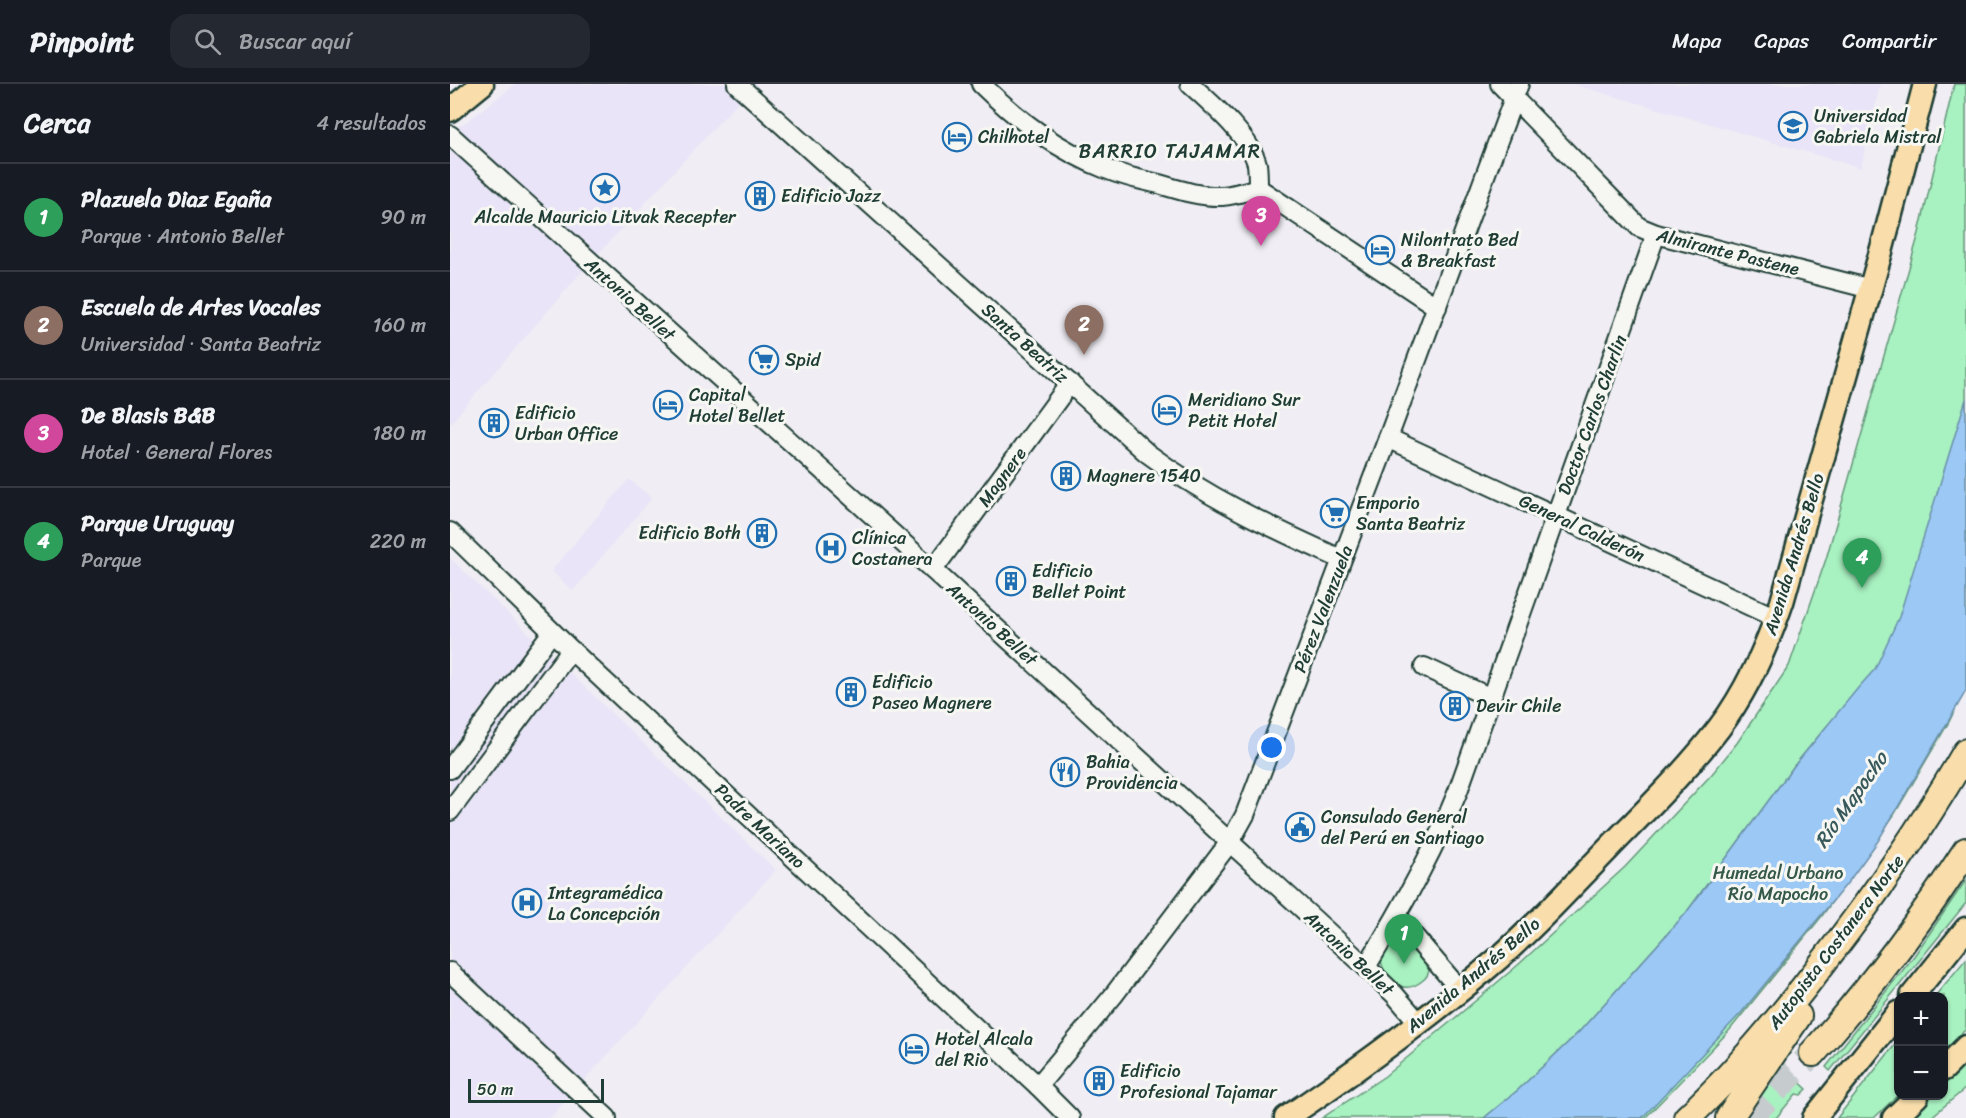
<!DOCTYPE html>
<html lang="es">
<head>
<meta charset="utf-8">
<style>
  body { margin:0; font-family:Sriracha,sans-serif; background:#242831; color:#f1f3f6 }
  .controls { position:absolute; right:18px; bottom:18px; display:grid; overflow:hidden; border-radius:12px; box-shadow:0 2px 4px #0004 }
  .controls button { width:54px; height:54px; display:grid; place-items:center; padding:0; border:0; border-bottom:2px solid #363941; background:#171b24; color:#f1f3f6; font:30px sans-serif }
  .scale { position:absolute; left:18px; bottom:15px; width:136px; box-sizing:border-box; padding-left:6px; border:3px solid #1f3d34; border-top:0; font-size:16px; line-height:21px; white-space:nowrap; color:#1f3d34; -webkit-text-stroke:4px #f6f6f2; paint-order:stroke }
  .you { position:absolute; left:822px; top:664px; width:21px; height:21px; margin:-15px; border:4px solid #fff; border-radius:50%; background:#1a73e8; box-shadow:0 0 0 9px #1a73e833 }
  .badge { display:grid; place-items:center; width:39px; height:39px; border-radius:50%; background:#8c9099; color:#fff; font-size:20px; font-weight:700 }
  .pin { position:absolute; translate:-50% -50px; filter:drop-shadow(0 2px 3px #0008) }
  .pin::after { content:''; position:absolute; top:32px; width:21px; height:18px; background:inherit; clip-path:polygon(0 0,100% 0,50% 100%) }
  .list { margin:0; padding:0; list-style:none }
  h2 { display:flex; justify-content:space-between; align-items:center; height:78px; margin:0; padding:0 24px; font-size:26px }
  h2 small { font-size:20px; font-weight:400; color:#9ea1a6 }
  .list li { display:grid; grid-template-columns:39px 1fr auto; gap:18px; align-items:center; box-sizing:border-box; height:108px; padding:0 24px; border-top:2px solid #363941 }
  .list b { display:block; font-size:22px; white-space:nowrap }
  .list p { margin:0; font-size:20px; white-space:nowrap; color:#9ea1a6 }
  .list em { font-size:20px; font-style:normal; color:#9ea1a6 }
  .icon { flex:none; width:33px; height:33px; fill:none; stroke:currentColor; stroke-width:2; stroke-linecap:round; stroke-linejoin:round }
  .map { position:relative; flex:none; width:1516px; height:1034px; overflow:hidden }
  header { display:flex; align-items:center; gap:36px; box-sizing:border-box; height:84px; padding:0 30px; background:#171b24; border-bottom:2px solid #363941 }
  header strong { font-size:28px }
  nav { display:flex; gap:33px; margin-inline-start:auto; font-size:21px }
  .search { width:420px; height:54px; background:#242831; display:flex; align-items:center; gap:15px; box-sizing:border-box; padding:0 21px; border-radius:18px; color:#9ea1a6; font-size:22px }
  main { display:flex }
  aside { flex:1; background:#171b24 }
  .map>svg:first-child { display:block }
  .built { fill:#e9e4f7 }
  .green { fill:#a8f1c0; stroke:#64977a; stroke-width:1.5 }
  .water { fill:#9cc8f6; stroke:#6a90a8; stroke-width:1.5 }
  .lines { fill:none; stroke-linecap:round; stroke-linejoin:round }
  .highway-tunnel { stroke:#c6cbce; stroke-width:26; stroke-dasharray:26 13; stroke-linecap:butt }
  .minor-casing { stroke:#1f3d34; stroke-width:22 }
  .major-casing { stroke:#1f3d34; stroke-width:27 }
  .highway-casing { stroke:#1f3d34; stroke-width:30 }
  .minor { stroke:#f6f6f2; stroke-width:18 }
  .major { stroke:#f9deab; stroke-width:22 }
  .highway { stroke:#f9deab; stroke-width:26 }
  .labels { text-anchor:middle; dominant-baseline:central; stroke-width:6; stroke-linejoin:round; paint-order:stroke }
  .poi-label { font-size:18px; fill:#1f3d34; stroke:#f6f6f2; text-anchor:start }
  .street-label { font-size:18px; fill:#1f3d34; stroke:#f6f6f2 }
  .park-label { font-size:18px; fill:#345849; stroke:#f6f6f2 }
  .neighbourhood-label { font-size:20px; letter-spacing:1.5px; fill:#1f3d34; stroke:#f6f6f2 }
  .water-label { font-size:20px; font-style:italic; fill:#38595b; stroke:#f6f6f2 }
</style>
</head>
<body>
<header>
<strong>Pinpoint</strong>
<div class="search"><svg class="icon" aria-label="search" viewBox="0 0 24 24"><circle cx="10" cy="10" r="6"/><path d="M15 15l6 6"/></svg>Buscar aquí</div>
<nav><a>Mapa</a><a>Capas</a><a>Compartir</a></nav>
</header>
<main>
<aside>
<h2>Cerca<small>4 resultados</small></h2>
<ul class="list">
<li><span class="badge" style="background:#2e9e5b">1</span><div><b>Plazuela Diaz Egaña</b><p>Parque · Antonio Bellet</p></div><em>90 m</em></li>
<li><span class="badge" style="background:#8d6e63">2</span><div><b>Escuela de Artes Vocales</b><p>Universidad · Santa Beatriz</p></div><em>160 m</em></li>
<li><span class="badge" style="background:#d1479c">3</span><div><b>De Blasis B&amp;B</b><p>Hotel · General Flores</p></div><em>180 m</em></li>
<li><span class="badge" style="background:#2e9e5b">4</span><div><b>Parque Uruguay</b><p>Parque</p></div><em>220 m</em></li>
</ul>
</aside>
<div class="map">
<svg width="1516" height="1034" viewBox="0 0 1516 1034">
  <rect width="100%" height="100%" fill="#f0eef4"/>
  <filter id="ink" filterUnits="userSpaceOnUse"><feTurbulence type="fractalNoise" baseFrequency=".0167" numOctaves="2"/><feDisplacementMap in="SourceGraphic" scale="12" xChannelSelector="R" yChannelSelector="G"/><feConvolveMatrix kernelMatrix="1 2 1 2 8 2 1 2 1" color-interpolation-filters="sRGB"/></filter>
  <g filter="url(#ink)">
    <g class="built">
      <path d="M66,0H308L286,20L129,191L0,340V50Z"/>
      <path d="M1122,0H1430L1411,84Z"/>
      <path d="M179,395L202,414L123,507L101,487Z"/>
      <path d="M0,474L326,786L100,1034H0Z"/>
    </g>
    <g class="green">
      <path d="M1504,0H1516V603L1499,638L1444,731L1372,832L1278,948L1195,1034H1040L1098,985L1235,833L1377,642L1344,682L1236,829L1129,948L1068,1006L1034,1034H872L935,992L999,939L1068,881L1175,783L1262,690L1287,659L1339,582L1376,475L1469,149Z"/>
      <path d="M1516,796V819L1380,987L1376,983L1464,872Z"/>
      <path d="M949,851C960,857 978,872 979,885C979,891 976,894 972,897C952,913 935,895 930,874L943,852Z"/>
      <path d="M1516,875V945L1494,968V912H1485Z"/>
      <path d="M1448,957V1011L1424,1034H1387Z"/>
      <path d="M1516,979V1004L1480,1034H1459L1482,1012H1494V1001Z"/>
      <path d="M1333,992L1344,993L1357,1005L1351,1011L1346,1010L1326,1034H1293L1306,1009Z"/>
    </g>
    <path class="water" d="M1516,315V607L1428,757L1399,797L1292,928L1192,1034H1034L1068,1006L1129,948L1236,829L1344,682L1408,604L1425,585L1449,533Z"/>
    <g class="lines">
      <path class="highway-tunnel" d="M1298,1034L1363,969"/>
      <g class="minor-casing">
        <g id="minor">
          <path d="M287,0L697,369C756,413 824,445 891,475"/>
          <path d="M531,0C568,36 607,66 656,85C673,92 691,96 709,100C729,106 751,113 772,112C784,111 797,107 808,104"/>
          <path d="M740,0C760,19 800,52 807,80C808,87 808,96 808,104"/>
          <path d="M1050,0L1189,143L1206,150L1421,205"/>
          <path d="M0,51L483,486L916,883L945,911L969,939"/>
          <path d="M808,104L987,223"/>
          <path d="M938,354L1326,534"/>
          <path d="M0,448L121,566L588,1002L620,1034"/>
          <path d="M483,486L620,299"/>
          <path d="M974,583L1041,614"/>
          <path d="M0,685L102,548"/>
          <path d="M0,727L121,566"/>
          <path d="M947,832L1010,906"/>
          <path d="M916,883C951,826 983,769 1008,707L1206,150"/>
          <path d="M0,888L157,1034"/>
          <path d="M588,1002L663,912L770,771L780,758L795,731L938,354L1069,0"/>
        </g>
      </g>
      <g class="major-casing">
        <g id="major">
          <path d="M0,26L32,0"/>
          <path d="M1462,912L1516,845"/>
          <path d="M1494,985L1516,963"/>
          <path d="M836,1034C910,984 982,932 1050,873C1088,840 1123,801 1159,764C1197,725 1236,687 1269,644C1297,607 1317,562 1332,518L1432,164L1475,0"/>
          <path d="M1364,1034L1448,929"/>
          <path d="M1444,1034L1467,1012"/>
        </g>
      </g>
      <g class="highway-casing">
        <g id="highway">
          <path d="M1363,969C1419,906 1469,839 1516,767"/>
          <path d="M1237,1034C1289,985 1335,929 1378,872C1428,807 1474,740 1516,668"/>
          <path d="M1279,1034L1348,932"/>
        </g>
      </g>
      <use href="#minor" class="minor"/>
      <use href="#major" class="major"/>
      <use href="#highway" class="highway"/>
    </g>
  </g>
  <defs>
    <g id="university-ring" transform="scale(1.5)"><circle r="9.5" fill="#f6f6f2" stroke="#1f6fb2" stroke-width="1.5"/><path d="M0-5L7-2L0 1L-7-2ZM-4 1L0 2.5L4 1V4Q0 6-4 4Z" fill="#1f6fb2"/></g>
    <g id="hotel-ring" transform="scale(1.5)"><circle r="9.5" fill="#f6f6f2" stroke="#1f6fb2" stroke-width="1.5"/><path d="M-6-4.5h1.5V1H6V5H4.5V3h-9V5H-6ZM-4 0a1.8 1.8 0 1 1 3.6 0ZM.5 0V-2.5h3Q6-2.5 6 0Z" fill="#1f6fb2"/></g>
    <g id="sight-ring" transform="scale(1.5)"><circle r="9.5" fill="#f6f6f2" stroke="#1f6fb2" stroke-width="1.5"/><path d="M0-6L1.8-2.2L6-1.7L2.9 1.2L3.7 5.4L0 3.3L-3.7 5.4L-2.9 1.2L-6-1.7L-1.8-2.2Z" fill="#1f6fb2"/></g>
    <g id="building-ring" transform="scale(1.5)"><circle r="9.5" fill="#f6f6f2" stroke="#1f6fb2" stroke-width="1.5"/><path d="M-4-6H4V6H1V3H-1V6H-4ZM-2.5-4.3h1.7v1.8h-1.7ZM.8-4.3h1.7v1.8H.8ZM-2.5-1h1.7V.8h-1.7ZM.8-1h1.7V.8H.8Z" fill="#1f6fb2"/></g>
    <g id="supermarket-ring" transform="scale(1.5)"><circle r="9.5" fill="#f6f6f2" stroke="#1f6fb2" stroke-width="1.5"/><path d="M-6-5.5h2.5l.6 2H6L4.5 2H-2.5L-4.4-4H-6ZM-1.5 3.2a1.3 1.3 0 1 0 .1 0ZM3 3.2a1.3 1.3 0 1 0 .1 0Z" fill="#1f6fb2"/></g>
    <g id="hospital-ring" transform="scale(1.5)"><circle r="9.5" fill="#f6f6f2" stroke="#1f6fb2" stroke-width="1.5"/><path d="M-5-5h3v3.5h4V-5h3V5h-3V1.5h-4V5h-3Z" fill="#1f6fb2"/></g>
    <g id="restaurant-ring" transform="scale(1.5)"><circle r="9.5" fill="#f6f6f2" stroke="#1f6fb2" stroke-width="1.5"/><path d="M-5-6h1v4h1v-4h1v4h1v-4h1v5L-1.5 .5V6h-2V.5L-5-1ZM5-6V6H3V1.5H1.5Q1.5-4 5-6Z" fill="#1f6fb2"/></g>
    <g id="civic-ring" transform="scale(1.5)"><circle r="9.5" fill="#f6f6f2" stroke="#1f6fb2" stroke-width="1.5"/><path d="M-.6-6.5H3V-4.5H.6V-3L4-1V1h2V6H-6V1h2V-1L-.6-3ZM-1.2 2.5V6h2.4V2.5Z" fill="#1f6fb2"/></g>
  </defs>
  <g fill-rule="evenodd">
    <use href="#university-ring" x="1343" y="42"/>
    <use href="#hotel-ring" x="507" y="53"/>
    <use href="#sight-ring" x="155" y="104"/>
    <use href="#building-ring" x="310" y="112"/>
    <use href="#hotel-ring" x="930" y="166"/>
    <use href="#supermarket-ring" x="314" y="276"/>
    <use href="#hotel-ring" x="218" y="321"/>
    <use href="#hotel-ring" x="717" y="326"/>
    <use href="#building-ring" x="44" y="339"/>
    <use href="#building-ring" x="616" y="392"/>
    <use href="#supermarket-ring" x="885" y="429"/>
    <use href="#building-ring" x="312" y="449"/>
    <use href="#hospital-ring" x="381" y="464"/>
    <use href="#building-ring" x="561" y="497"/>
    <use href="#building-ring" x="401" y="608"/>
    <use href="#building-ring" x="1005" y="622"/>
    <use href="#restaurant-ring" x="615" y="688"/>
    <use href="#civic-ring" x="850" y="743"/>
    <use href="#hospital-ring" x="77" y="819"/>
    <use href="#hotel-ring" x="464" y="965"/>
    <use href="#building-ring" x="649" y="997"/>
  </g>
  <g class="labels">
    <g class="poi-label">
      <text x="1364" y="32">Universidad<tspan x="1364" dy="21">Gabriela Mistral</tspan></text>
      <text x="528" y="53">Chilhotel</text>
      <text x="331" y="112">Edificio Jazz</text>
      <text x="155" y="133" text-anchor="middle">Alcalde Mauricio Litvak Recepter</text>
      <text x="951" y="156">Nilontrato Bed<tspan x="951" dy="21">&amp; Breakfast</tspan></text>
      <text x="335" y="276">Spid</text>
      <text x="239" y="311">Capital<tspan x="239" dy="21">Hotel Bellet</tspan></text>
      <text x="738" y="316">Meridiano Sur<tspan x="738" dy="21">Petit Hotel</tspan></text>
      <text x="65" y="329">Edificio<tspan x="65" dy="21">Urban Office</tspan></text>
      <text x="637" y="392">Magnere 1540</text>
      <text x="906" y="419">Emporio<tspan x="906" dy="21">Santa Beatriz</tspan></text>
      <text x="291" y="449" text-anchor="end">Edificio Both</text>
      <text x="402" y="454">Clínica<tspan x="402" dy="21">Costanera</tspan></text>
      <text x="582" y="487">Edificio<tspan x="582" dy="21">Bellet Point</tspan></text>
      <text x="422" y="598">Edificio<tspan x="422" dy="21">Paseo Magnere</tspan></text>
      <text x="1026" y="622">Devir Chile</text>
      <text x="636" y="678">Bahia<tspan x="636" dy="21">Providencia</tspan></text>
      <text x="871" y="733">Consulado General<tspan x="871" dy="21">del Perú en Santiago</tspan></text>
      <text x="98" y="809">Integramédica<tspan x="98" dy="21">La Concepción</tspan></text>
      <text x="485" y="955">Hotel Alcala<tspan x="485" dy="21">del Rio</tspan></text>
      <text x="670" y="987">Edificio<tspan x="670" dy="21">Profesional Tajamar</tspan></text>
    </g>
    <g class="street-label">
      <text transform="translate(1278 168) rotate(14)">Almirante Pastene</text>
      <text transform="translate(180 215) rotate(42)">Antonio Bellet</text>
      <text transform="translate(575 259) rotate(42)">Santa Beatriz</text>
      <text transform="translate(1142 331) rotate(-70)">Doctor Carlos Charlin</text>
      <text transform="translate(552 393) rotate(-54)">Magnere</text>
      <text transform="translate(1132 444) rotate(25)">General Calderón</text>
      <text transform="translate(1344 470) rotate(-73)">Avenida Andrés Bello</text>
      <text transform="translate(873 525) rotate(-69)">Pérez Valenzuela</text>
      <text transform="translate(542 540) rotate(42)">Antonio Bellet</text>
      <text transform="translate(310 742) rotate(43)">Padre Mariano</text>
      <text transform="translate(1386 858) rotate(-53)">Autopista Costanera Norte</text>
      <text transform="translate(899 869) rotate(43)">Antonio Bellet</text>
      <text transform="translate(1023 891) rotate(-40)">Avenida Andrés Bello</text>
    </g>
    <g class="park-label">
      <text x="1328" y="789">Humedal Urbano<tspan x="1328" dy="21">Río Mapocho</tspan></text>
    </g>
    <g class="neighbourhood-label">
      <text x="720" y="67">BARRIO TAJAMAR</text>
    </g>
    <g class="water-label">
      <text transform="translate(1401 716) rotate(-55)">Río Mapocho</text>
    </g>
  </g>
</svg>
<div class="controls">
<button>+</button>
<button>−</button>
</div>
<div class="scale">50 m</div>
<div class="you"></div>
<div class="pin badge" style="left:954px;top:880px;background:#2e9e5b">1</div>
<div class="pin badge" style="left:634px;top:271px;background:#8d6e63">2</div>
<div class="pin badge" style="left:811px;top:162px;background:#d1479c">3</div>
<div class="pin badge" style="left:1412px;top:504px;background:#2e9e5b">4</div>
</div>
</main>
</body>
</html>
